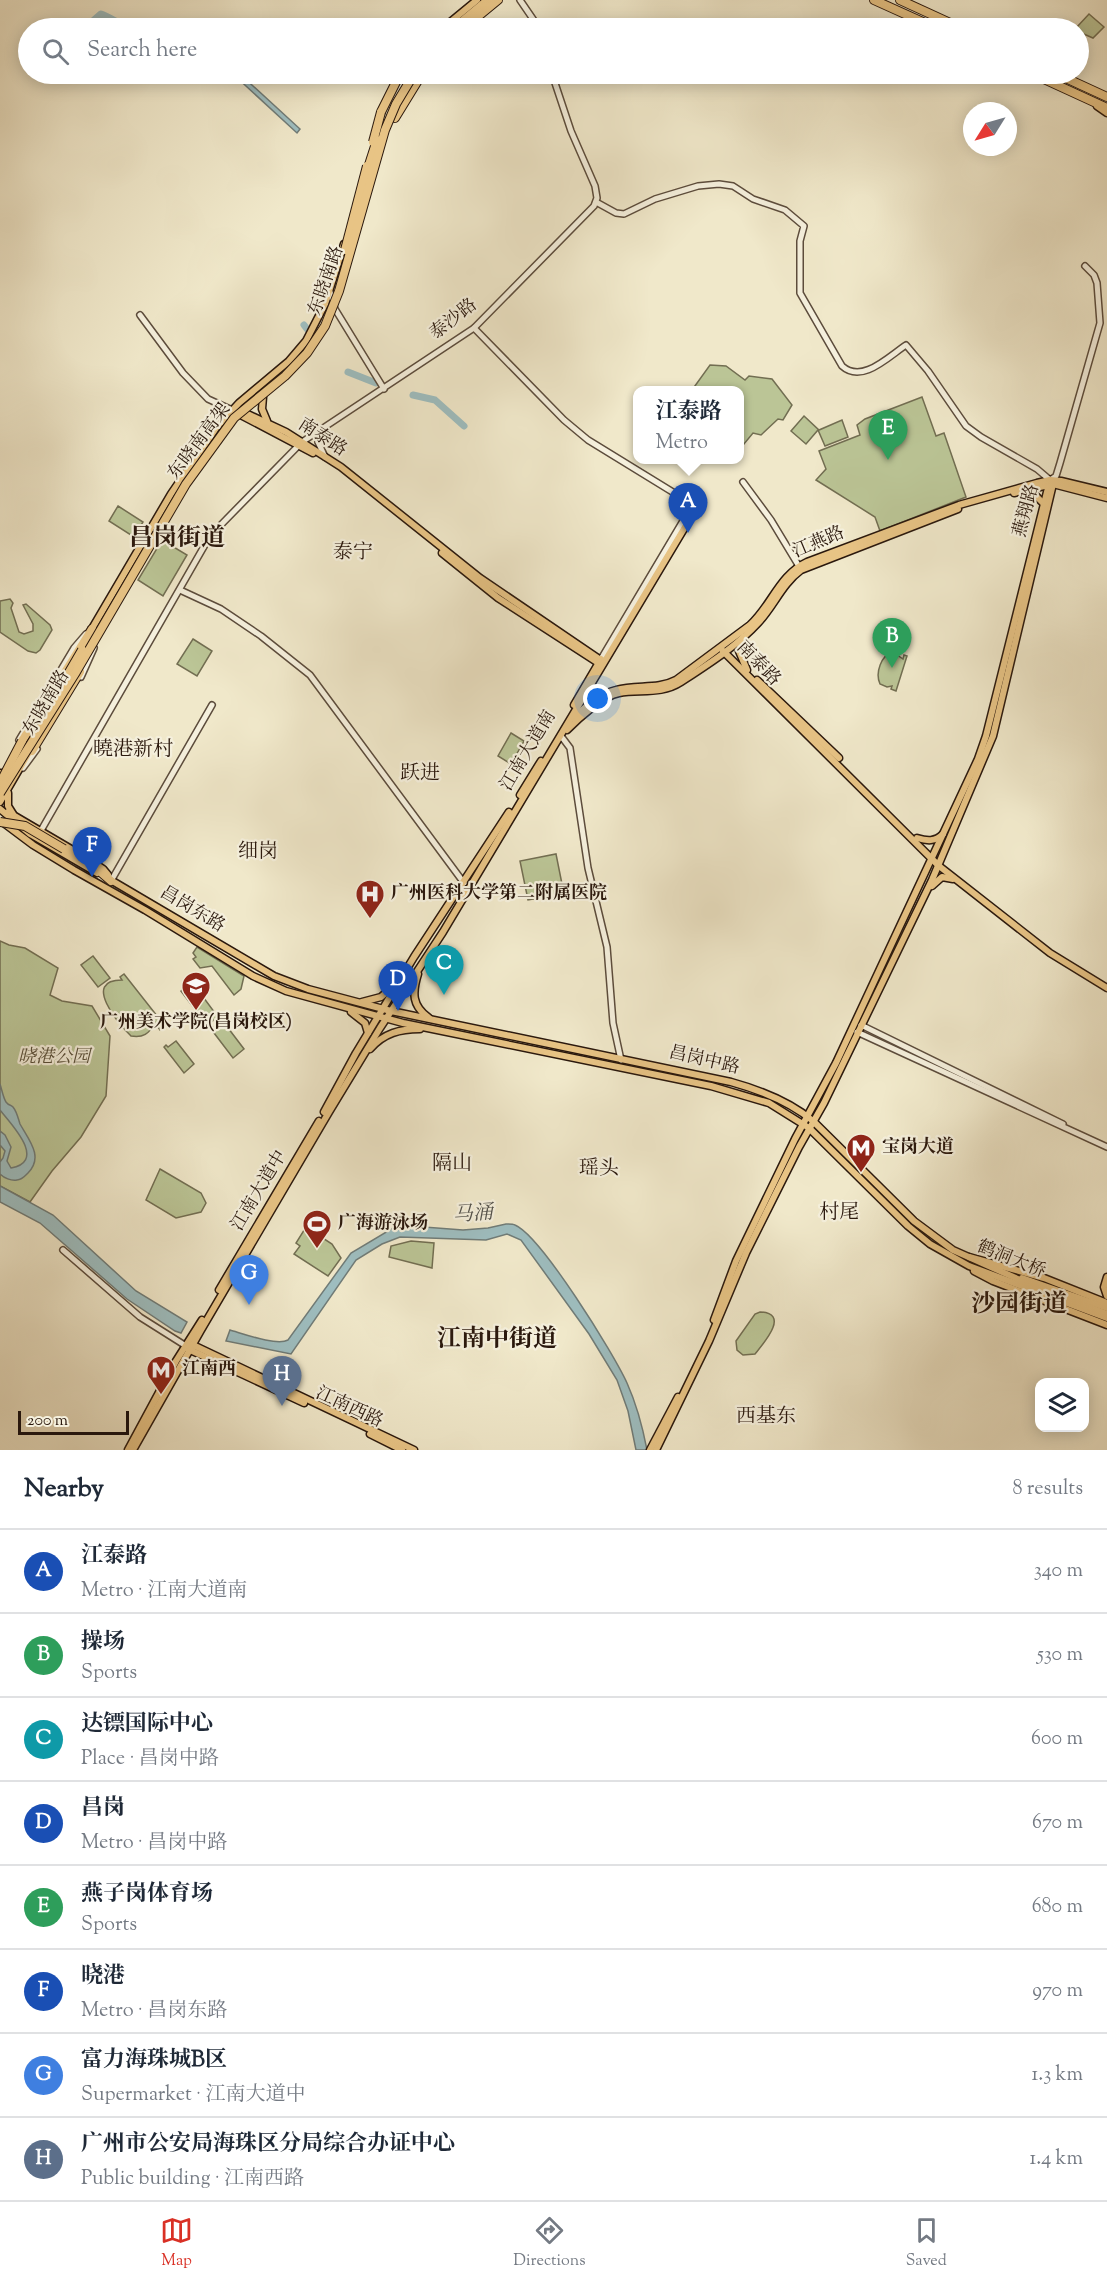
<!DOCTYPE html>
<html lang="en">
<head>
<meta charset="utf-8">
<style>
  body { margin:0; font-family:"Sorts Mill Goudy","Noto Serif SC",serif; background:#f2f2f3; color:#1f2937 }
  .controls { position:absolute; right:18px; bottom:18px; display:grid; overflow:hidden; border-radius:12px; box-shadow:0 3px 15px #0003 }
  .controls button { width:54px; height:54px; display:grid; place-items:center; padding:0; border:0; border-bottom:2px solid #e0e1e3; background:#fff; color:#1f2937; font:30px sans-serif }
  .compass { position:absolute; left:963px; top:102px; width:54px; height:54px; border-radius:50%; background:#fff; box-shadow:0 3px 15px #0003; rotate:233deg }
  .scale { position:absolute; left:18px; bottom:15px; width:111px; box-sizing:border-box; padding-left:6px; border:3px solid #2a180d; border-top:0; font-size:16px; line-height:21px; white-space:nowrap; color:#2a180d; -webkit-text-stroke:4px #f5f0dd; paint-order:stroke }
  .you { position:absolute; left:598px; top:699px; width:21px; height:21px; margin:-15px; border:4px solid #fff; border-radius:50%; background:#1a73e8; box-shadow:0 0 0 9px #1a73e833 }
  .badge { display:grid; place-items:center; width:39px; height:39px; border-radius:50%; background:#d93025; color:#fff; font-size:20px; font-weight:700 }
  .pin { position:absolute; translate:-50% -50px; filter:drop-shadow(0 2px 3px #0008) }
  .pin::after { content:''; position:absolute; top:32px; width:21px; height:18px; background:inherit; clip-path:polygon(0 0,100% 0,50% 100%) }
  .popup { position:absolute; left:633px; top:386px; width:111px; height:78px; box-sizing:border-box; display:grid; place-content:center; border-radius:12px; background:#fff; filter:drop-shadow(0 2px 4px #0005); font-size:20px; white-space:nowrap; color:#747a83 }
  .popup b { font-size:22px; color:#1f2937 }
  .popup::after { content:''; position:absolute; left:50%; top:100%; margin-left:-12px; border:12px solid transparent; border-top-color:#fff }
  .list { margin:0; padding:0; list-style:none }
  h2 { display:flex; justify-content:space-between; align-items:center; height:78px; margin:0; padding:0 24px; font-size:26px }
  h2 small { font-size:20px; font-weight:400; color:#747a83 }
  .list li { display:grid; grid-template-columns:39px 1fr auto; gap:18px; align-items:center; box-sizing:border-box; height:84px; padding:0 24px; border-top:2px solid #e0e1e3 }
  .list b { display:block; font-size:22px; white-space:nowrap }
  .list p { margin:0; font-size:20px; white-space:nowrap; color:#747a83 }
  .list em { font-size:20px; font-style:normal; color:#747a83 }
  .icon { flex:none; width:33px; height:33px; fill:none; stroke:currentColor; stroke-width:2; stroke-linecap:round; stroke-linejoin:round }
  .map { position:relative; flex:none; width:1107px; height:1450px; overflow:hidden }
  .search { position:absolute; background:#fff; box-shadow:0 3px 15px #0003; left:18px; right:18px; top:18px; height:66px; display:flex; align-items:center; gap:15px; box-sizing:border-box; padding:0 21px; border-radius:33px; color:#747a83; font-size:22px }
  .sheet { height:750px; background:#fff }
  nav { display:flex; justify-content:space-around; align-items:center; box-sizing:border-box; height:84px; border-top:2px solid #e0e1e3; background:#fff; font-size:16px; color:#747a83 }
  nav a { display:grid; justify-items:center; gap:3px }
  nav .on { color:#d93025 }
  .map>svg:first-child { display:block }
  .green { fill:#bbc596; stroke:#726e52; stroke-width:1.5 }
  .water { fill:#9ebec0; stroke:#707c78; stroke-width:1.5 }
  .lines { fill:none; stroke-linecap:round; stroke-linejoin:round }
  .river { stroke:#9ebec0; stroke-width:7 }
  .minor-casing { stroke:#5c4c3c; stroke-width:8 }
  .major-casing { stroke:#2a180d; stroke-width:9 }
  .highway-casing { stroke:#2a180d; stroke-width:10 }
  .minor { stroke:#f5f0dd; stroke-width:5 }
  .major { stroke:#e8c485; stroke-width:6 }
  .highway { stroke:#e8c485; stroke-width:8 }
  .highway-bridge-casing { stroke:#2a180d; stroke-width:10; stroke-linecap:butt }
  .highway-bridge { stroke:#e8c485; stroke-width:8 }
  .labels { text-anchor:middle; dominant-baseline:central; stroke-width:4.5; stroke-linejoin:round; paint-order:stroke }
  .street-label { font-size:18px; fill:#2a180d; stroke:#f5f0dd }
  .poi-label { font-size:18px; font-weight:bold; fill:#2a180d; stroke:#f5f0dd; text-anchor:start }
  .park-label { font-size:18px; font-style:italic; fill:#564c36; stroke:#f5f0dd }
  .neighbourhood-label { font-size:20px; fill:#2a180d; stroke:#f5f0dd }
  .water-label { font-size:20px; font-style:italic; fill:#53524c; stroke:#f5f0dd }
  .district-label { font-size:24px; font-weight:bold; fill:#2a180d; stroke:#f5f0dd }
</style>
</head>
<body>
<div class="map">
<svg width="1107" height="1450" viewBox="0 0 1107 1450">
  <rect width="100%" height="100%" fill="#f0e8ca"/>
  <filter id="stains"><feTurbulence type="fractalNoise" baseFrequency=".00333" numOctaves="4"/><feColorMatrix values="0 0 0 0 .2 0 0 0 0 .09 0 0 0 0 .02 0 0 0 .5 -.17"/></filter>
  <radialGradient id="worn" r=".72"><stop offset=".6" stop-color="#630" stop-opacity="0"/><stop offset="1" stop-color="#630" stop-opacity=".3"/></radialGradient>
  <g class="green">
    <path d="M1089,14L1104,27L1093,38L1079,32L1078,28H1076Z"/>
    <path d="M710,365L726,366L745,380L749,376L772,379L792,405L783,420L778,419L761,435L753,433L739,450V390H692Z"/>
    <path d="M922,397L936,436L944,433L966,497L880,531L875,517L816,480L826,469L819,451L860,435L857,425L865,419Z"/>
    <path d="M804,416L819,430L842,420L848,437L825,446L818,430L806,444L791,431Z"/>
    <path d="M118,506L143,522L134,537L109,521Z"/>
    <path d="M162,540L187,555L163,596L138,580Z"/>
    <path d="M10,599L13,603L11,608L19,632L24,634L33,631V624L23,605L26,604L50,625L52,630L40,650L36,653L28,651L0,632V601Z"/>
    <path d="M193,639L212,651L197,676L177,664Z"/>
    <path d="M893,652L903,659L904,655L907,656L896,691L891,689L892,686L887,687L880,684C875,673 881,655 893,652Z"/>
    <path d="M511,733L524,741L511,764L498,756Z"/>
    <path d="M556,854L564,894L528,900L520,861Z"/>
    <path d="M0,941L9,945L25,948L58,968L50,995L62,1001L92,1006L110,1036L106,1096L81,1137L52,1171L30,1202L0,1186Z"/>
    <path d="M197,947L244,976L241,989L234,995L212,966L200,968L193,959L196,957L193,953Z"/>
    <path d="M93,956L110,978L98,987L81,965Z"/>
    <path d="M124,974L165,1026L160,1030L155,1023C149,1034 143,1038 131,1036C119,1024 81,980 122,980L120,977Z"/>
    <path d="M192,982L218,1017L207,1025L181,991Z"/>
    <path d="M222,1020L244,1049L233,1058L211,1029Z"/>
    <path d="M176,1041L194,1064L184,1073L164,1047L166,1045L168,1047Z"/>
    <path d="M160,1169L201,1193L206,1203L201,1212L176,1218L146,1200Z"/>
    <path d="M306,1227L332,1244L341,1258L328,1276L294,1254L300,1246L296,1243Z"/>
    <path d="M411,1241L434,1243L432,1268L389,1257L391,1246Z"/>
    <path d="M760,1312C791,1313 763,1344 755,1354L743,1355L737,1350L736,1341L755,1314Z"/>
  </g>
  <g class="water">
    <path d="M233,74H240L300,129L297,133Z"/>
    <path d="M0,1084C2,1090 3,1097 6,1102C9,1106 10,1104 13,1107C17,1112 18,1118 20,1124C29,1140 44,1157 28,1173C25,1176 22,1180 17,1180C11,1181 4,1178 0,1174V1162L3,1158L5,1151L0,1145V1131L5,1135L11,1147L7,1161L11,1168C48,1161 10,1123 0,1110Z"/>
    <path d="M0,1186L53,1215L136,1291L187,1322L181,1333L175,1331L127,1299L40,1223L0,1202Z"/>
    <path d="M506,1224C508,1224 513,1224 515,1225C541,1236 614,1354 627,1383C636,1403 643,1429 647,1450H636L628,1411L617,1380L589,1334L521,1240L507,1234L486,1240L400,1237L382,1244L356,1260L291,1354L226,1341L230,1330C244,1334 277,1346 288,1340L351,1253L398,1225L463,1230L488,1228Z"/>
  </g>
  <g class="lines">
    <g class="river">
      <path d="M85,28L101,14C112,18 120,25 132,28"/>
      <path d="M304,325L307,329"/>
      <path d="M348,372L376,383"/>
      <path d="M413,395L435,400L464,426"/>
    </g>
    <g class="minor-casing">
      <g id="minor">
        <path d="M520,0L535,22L537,28"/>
        <path d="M596,202L616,213L624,214L655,199L698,186L719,184L733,186L753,199L785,210L804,226L800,241V293L842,366C862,384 888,357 906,345L928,371L966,426L981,437L1037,469L1050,480L1056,476L1060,463L1100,323L1097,283L1094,275L1085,266"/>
        <path d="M330,292L335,309L384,389"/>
        <path d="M140,315L183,373L208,399L232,410"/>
        <path d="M474,328L564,420L588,440L697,507"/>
        <path d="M318,431V442L325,457"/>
        <path d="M743,482L771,520L800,568"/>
        <path d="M180,590L221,609L261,636L310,675L464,883"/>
        <path d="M601,659L693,504"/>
        <path d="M81,677L94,648"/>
        <path d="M561,736L570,748L588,868L607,947L613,1023L621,1060"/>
        <path d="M19,740L74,648L86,634"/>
        <path d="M23,768L37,749"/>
        <path d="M39,834L210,536L302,442L474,328L594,206L597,198L595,186L571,131L552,74"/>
        <path d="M111,881L212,705"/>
        <path d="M861,1025L1063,1124"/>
        <path d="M857,1032L1107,1147"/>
        <path d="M63,1250L140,1317L186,1346"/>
      </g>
    </g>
    <g class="major-casing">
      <g id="major">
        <path d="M443,28L477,0"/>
        <path d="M1097,106L1107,113"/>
        <path d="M263,397L262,409L267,421"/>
        <path d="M241,411L286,432L341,467L480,578L602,661"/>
        <path d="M237,413L313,453"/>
        <path d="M1029,489L1043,503"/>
        <path d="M1014,493L1053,484L1107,498"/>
        <path d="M442,553L498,598L600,664"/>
        <path d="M90,632L171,494L216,428L239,403L289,361L306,341L325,304L344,244"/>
        <path d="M743,637L739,651L747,670"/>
        <path d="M723,651L939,866L1050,953L1107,988"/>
        <path d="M757,680L839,758"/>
        <path d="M574,705L601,659"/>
        <path d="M573,718C585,707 600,694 616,690C637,684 657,690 676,680L750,625C772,605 779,575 807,562L959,505L1037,483L1050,480L1061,481L1107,492"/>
        <path d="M567,730C578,719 603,696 619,693C640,689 661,695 681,682C707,665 737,646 758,623C774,606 782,584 801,570L958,509"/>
        <path d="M0,773H1"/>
        <path d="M8,793V806L13,814"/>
        <path d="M520,795L541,761"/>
        <path d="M0,802L28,754"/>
        <path d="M0,809L30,834L97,873"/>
        <path d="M8,812L88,859L103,869L108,875"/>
        <path d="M5,824L33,845L74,870L145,910L253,976L286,991L403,1023L711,1086L769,1103L809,1128L908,1226L930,1244L969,1266L1107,1318"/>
        <path d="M917,838C927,841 935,842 943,834"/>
        <path d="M109,879L274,976L308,989L391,1011L731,1082C760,1090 789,1101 813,1121L914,1221L953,1250L1029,1284L1107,1314"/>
        <path d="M932,886L942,877L953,879"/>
        <path d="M418,974C412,993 412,1006 429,1018"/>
        <path d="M362,1002L381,997L395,985"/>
        <path d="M351,1012L365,1023L368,1033"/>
        <path d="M370,1049C384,1033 400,1029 420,1029"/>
        <path d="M324,1112L356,1053L414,957L509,812"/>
        <path d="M969,1257L1044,1278L1107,1303"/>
        <path d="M974,1271L993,1281L1107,1325"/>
        <path d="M1107,1277L1104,1287L1107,1296"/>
        <path d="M1022,1278L1107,1308"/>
        <path d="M219,1290L319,1121"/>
        <path d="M714,1320L736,1261L795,1139L836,1063L978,759L986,736L1050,480"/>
        <path d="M189,1346L193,1345L414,1450"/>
        <path d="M188,1349L304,1403"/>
        <path d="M370,1434L402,1450"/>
        <path d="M128,1450L176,1361L202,1320"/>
        <path d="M133,1450L201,1330L329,1112L380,1028L443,932L697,507"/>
        <path d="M650,1450L678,1397"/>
        <path d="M656,1450L709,1341L746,1253L799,1147L824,1103L932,880L993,736L1053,484L1050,480"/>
      </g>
    </g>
    <g class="highway-casing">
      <g id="highway">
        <path d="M874,0L936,28"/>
        <path d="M900,0L961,28"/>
        <path d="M436,28L439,26"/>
        <path d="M454,28L488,0"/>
        <path d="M464,28L498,0"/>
        <path d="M1033,74L1107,108"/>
        <path d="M1057,74L1107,97"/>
        <path d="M381,112L400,74"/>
        <path d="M395,118L422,74"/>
        <path d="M22,741L92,629"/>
        <path d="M32,751L80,672"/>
        <path d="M64,849L97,869L111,881"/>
      </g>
    </g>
    <use href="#minor" class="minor"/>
    <use href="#major" class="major"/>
    <use href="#highway" class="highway"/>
    <g class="highway-bridge-casing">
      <g id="highway-bridge">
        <path d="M373,142L381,112"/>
        <path d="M367,171L377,140"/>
        <path d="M345,250L367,166"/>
        <path d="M61,686L82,650"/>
        <path d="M0,783L22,741"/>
        <path d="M0,793L76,672L186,484L234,418L285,376L307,353L325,326L339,291L385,130L396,104L414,74"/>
        <path d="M0,822L25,826L64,849"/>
      </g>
    </g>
    <use href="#highway-bridge" class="highway-bridge"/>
  </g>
  <defs>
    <g id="hospital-pin" transform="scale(1.5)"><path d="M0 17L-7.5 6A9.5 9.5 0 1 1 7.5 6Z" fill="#8f2418" stroke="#f5f0dd"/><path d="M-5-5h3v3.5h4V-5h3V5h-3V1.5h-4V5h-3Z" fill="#fff"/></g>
    <g id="university-pin" transform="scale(1.5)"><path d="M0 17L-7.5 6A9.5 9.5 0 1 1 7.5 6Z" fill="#8f2418" stroke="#f5f0dd"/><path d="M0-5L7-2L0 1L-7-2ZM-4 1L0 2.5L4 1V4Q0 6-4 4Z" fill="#fff"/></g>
    <g id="metro-pin" transform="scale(1.5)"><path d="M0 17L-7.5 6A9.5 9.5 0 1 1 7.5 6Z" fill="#8f2418" stroke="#f5f0dd"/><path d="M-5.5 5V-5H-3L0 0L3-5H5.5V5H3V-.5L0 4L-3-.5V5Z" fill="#fff"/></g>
    <g id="stadium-pin" transform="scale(1.5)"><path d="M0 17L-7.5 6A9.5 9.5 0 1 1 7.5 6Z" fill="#8f2418" stroke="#f5f0dd"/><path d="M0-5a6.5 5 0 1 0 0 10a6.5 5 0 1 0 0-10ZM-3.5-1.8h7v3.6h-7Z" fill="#fff"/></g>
  </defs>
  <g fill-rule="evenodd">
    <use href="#hospital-pin" x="370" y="894"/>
    <use href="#university-pin" x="196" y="986"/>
    <use href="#metro-pin" x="861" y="1148"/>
    <use href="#stadium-pin" x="317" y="1224"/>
    <use href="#metro-pin" x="161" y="1370"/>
  </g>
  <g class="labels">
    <g class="street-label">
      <text transform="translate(327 281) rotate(-71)">东晓南路</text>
      <text transform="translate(454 320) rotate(-38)">泰沙路</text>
      <text transform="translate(322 438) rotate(33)">南泰路</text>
      <text transform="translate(200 442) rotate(-53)">东晓南高架</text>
      <text transform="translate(1027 511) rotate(-75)">燕翔路</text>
      <text transform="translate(819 543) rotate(-23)">江燕路</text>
      <text transform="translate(758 664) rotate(46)">南泰路</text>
      <text transform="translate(47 703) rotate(-59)">东晓南路</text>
      <text transform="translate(529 751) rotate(-59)">江南大道南</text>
      <text transform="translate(192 910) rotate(31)">昌岗东路</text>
      <text transform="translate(704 1061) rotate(13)">昌岗中路</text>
      <text transform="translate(260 1191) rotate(-59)">江南大道中</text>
      <text transform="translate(1011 1260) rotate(22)">鹤洞大桥</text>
      <text transform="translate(349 1408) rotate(25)">江南西路</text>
    </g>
    <g class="poi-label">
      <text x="391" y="894">广州医科大学第二附属医院</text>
      <text x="196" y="1023" text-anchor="middle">广州美术学院(昌岗校区)</text>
      <text x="882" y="1148">宝岗大道</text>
      <text x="338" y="1224">广海游泳场</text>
      <text x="182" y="1370">江南西</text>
    </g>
    <g class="park-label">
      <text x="54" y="1058">晓港公园</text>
    </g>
    <g class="neighbourhood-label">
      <text x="353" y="553">泰宁</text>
      <text x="133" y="750">曉港新村</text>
      <text x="420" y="774">跃进</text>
      <text x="258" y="852">细岗</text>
      <text x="452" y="1164">隔山</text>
      <text x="599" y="1169">瑶头</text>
      <text x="839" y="1213">村尾</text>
      <text x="766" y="1417">西基东</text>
    </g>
    <g class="water-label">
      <text transform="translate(473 1215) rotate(-4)">马涌</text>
    </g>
    <g class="district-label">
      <text x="177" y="539">昌岗街道</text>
      <text x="1019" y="1305">沙园街道</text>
      <text x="497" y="1340">江南中街道</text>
    </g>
  </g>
  <rect width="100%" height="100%" filter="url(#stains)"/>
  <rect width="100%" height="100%" fill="url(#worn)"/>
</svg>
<div class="controls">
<button><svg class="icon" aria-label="layers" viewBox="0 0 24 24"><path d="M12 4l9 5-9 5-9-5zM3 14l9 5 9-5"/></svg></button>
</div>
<svg class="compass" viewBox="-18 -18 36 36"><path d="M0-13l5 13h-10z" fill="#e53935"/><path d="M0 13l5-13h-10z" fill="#747a83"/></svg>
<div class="scale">200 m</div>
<div class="you"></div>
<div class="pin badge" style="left:688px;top:533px;background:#1a4fb4">A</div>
<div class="popup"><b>江泰路</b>Metro</div>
<div class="pin badge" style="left:892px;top:668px;background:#2e9e5b">B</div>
<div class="pin badge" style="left:444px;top:995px;background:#0f9aa8">C</div>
<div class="pin badge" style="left:398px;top:1011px;background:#1a4fb4">D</div>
<div class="pin badge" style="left:888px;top:460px;background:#2e9e5b">E</div>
<div class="pin badge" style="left:92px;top:877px;background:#1a4fb4">F</div>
<div class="pin badge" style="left:249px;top:1305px;background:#3f7fe0">G</div>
<div class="pin badge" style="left:282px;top:1406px;background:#5c6f8a">H</div>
<div class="search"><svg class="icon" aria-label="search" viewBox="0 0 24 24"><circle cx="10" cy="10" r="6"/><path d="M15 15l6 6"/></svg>Search here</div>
</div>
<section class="sheet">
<h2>Nearby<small>8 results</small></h2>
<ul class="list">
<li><span class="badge" style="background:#1a4fb4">A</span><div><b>江泰路</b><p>Metro · 江南大道南</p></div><em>340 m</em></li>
<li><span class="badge" style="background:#2e9e5b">B</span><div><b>操场</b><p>Sports</p></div><em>530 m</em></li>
<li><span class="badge" style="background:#0f9aa8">C</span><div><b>达镖国际中心</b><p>Place · 昌岗中路</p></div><em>600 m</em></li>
<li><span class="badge" style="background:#1a4fb4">D</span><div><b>昌岗</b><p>Metro · 昌岗中路</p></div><em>670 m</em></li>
<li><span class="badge" style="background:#2e9e5b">E</span><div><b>燕子岗体育场</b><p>Sports</p></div><em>680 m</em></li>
<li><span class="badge" style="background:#1a4fb4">F</span><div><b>晓港</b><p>Metro · 昌岗东路</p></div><em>970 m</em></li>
<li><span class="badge" style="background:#3f7fe0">G</span><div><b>富力海珠城B区</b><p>Supermarket · 江南大道中</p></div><em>1.3 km</em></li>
<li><span class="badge" style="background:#5c6f8a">H</span><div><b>广州市公安局海珠区分局综合办证中心</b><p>Public building · 江南西路</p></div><em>1.4 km</em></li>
</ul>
</section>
<nav>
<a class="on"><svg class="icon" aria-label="map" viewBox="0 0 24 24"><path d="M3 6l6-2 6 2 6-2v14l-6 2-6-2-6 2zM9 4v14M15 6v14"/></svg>Map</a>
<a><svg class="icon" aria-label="directions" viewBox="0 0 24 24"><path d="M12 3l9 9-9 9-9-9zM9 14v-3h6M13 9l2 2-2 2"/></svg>Directions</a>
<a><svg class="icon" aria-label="saved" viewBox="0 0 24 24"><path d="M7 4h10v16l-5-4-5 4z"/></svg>Saved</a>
</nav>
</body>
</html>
